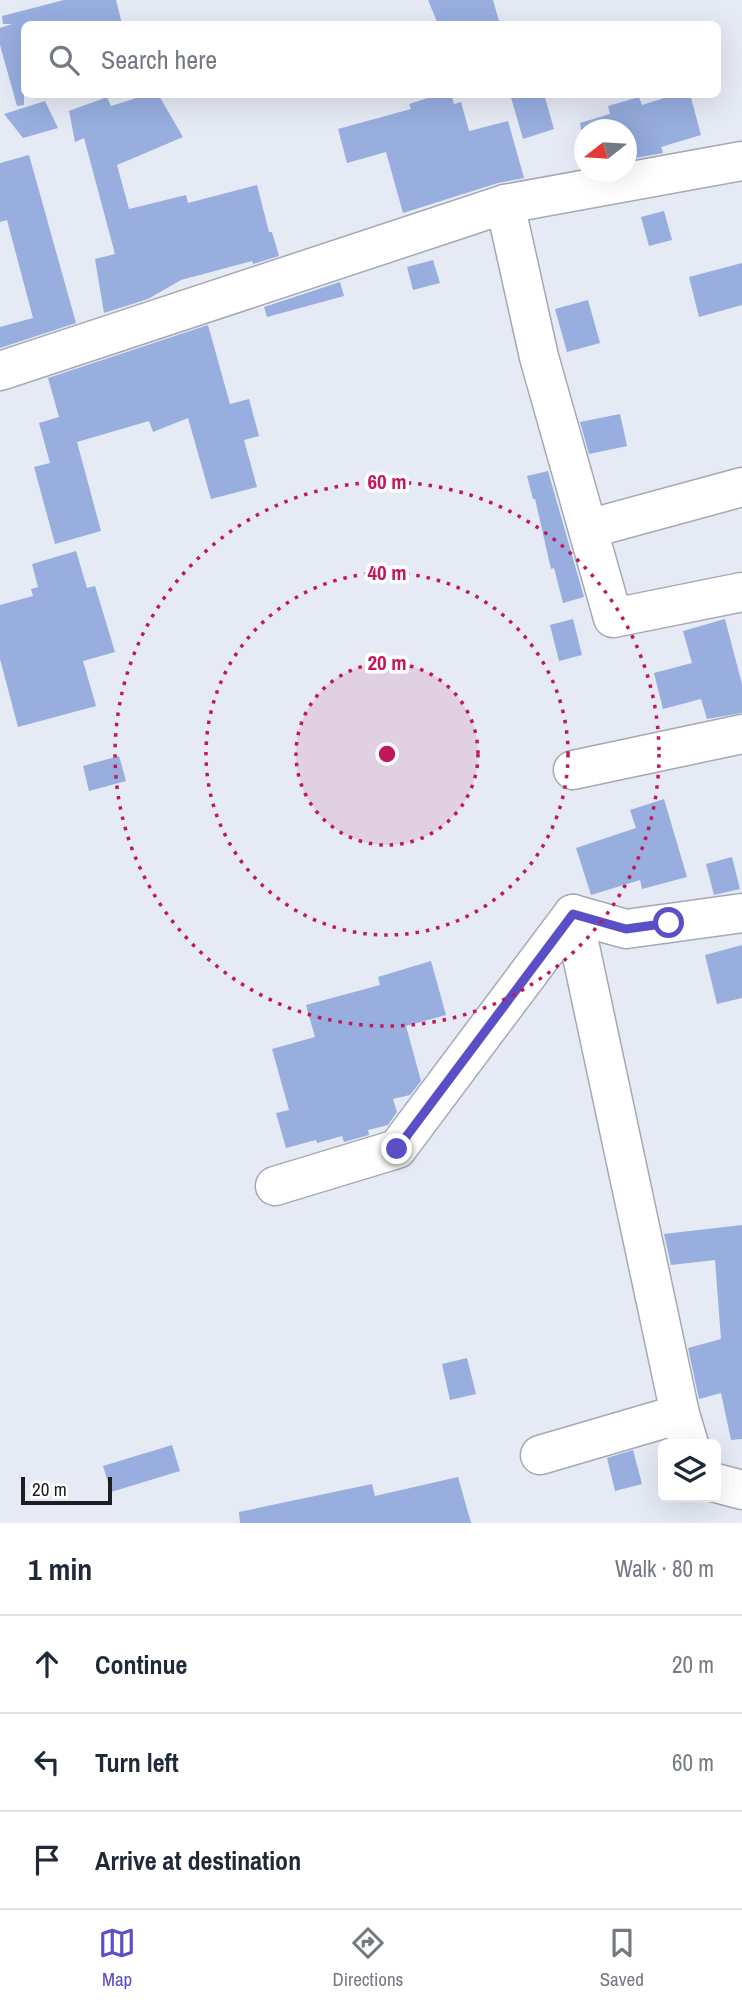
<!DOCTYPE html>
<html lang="en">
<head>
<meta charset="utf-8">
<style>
  body { margin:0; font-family:"Archivo Narrow",sans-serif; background:#f2f2f3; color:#1f2937 }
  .controls { position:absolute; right:21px; bottom:21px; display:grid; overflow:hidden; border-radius:10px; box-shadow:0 7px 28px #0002 }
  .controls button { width:63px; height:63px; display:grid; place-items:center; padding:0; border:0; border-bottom:2px solid #e0e1e3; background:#fff; color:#1f2937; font:35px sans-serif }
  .compass { position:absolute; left:574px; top:119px; width:63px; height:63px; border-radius:50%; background:#fff; box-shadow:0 7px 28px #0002; rotate:253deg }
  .scale { position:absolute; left:21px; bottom:18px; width:91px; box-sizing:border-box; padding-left:7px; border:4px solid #1c1e21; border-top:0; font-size:19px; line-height:24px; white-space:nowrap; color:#1c1e21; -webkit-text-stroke:5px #fff; paint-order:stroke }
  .stop { position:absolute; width:21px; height:21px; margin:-16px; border:5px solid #5a4fc7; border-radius:50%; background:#fff }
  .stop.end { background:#5a4fc7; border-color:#fff; box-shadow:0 2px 7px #0008 }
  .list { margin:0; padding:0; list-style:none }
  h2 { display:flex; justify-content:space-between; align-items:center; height:91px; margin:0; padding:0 28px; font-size:30px }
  h2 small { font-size:23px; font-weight:400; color:#747a83 }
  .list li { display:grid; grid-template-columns:46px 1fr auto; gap:21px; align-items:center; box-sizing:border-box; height:98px; padding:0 28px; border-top:2px solid #e0e1e3 }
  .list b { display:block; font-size:26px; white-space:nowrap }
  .list em { font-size:23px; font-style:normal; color:#747a83 }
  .icon { flex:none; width:38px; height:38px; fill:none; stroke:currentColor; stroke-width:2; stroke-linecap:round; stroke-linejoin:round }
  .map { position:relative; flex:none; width:742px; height:1523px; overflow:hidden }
  .search { position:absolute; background:#fff; box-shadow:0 7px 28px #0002; left:21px; right:21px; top:21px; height:77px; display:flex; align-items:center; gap:18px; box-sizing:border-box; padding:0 24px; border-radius:10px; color:#747a83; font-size:26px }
  .sheet { height:385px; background:#fff }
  nav { display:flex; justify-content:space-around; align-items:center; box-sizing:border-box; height:98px; border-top:2px solid #e0e1e3; background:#fff; font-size:19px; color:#747a83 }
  nav a { display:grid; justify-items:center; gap:4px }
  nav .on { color:#5a4fc7 }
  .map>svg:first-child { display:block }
  .building { fill:#97aedf }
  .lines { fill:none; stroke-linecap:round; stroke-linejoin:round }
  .minor-casing { stroke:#a4a9b3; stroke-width:41 }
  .minor { stroke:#fff; stroke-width:38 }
  .route { stroke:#5a4fc7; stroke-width:9 }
  .ring { fill:none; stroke:#c2185b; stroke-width:3.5; stroke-dasharray:3.5 7 }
  .centre { fill:#c2185b; stroke:#fff; stroke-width:3.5 }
  .ring-label { font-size:21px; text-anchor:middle; font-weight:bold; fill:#c2185b; stroke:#fff; stroke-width:7; stroke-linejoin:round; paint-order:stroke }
</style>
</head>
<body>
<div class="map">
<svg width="742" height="1523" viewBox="0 0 742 1523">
  <rect width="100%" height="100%" fill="#e5eaf5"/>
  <g class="building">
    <path d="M64,0H116L122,24H24V105L17,106L0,45V28L12,24H3L2,16Z"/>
    <path d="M428,0H493L499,21L486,24H438Z"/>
    <path d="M149,94H158L183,137L117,165L129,209L186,195L188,203L257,185L269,232H272L279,256L253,264L252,261L181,280L148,299L104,313L95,259L115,254L84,138L75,142L69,111L107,97L111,106Z"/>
    <path d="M441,94H451L454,104L461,102L469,131L508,121L524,178L498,183L403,213L386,152L347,163L338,129L411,109L409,104Z"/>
    <path d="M510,94H544L554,129L523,139Z"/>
    <path d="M677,94H690L701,135L661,147L663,153L635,158L632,147L626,148V130H581L580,123L610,114L608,106L639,97L642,105Z"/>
    <path d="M45,101L58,128L23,138L4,114Z"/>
    <path d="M29,155L76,323L0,348V327L33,318L7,220L0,222V163Z"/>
    <path d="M664,211L672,240L649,246L641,217Z"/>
    <path d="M433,260L440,283L413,290L407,267Z"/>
    <path d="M742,263V305L699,317L689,277Z"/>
    <path d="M340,282L344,296L267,317L264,307Z"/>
    <path d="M588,300L600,343L567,352L555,309Z"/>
    <path d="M208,325L230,404L249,399L259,436L244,440L257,487L211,499L188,418L153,432L149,421L77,442L101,531L55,544L34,467L50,463L39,423L59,417L48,378Z"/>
    <path d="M620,414L627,446L589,454L580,422Z"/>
    <path d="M548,471L584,597L563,603L554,568L551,569L535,499H533L527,476Z"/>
    <path d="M76,551L87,588L95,586L115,652L83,661L96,706L18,727L0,659V605L33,596L31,589L38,587L32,564Z"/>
    <path d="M573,619L582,655L559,661L550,625Z"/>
    <path d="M725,619L742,684V713L707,719L701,699L663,709L654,673L692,663L683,631Z"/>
    <path d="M119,756L126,781L89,791L83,766Z"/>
    <path d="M664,799L687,877L642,889L640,880L591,895L576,848L636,828L630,810Z"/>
    <path d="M732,857L740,889L714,895L706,864Z"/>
    <path d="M742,945V998L717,1004L705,955Z"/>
    <path d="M431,961L446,1015L406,1026L421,1081L410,1095L393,1099L397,1112L388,1125L368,1130L369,1135L344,1142L342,1136L317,1143L316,1140L286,1148L276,1113L289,1110L272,1049L315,1037L306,1005L380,985L378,977Z"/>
    <path d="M742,1225V1439L731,1440L721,1393L699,1399L688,1348L721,1339L715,1260L671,1265L664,1234Z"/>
    <path d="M467,1358L476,1394L450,1400L442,1364Z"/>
    <path d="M172,1445L180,1471L111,1492L103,1466Z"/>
    <path d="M633,1450L642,1484L615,1491L607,1458Z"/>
    <path d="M458,1477L471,1523H240L239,1512L372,1484L375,1496Z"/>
  </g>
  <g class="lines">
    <g class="minor-casing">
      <g id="minor">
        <path d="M505,204L539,357L613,618L742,592"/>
        <path d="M0,371L505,204L742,161"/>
        <path d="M588,529L742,487"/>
        <path d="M573,770L742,734"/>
        <path d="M573,914L680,1414L689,1444"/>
        <path d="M275,1186L397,1149L573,914L626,929L742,913"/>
        <path d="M540,1455L680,1414"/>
        <path d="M716,1483L742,1490"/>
      </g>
    </g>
    <use href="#minor" class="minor"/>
  </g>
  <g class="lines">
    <path class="route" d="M397,1149L573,914L626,929L669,923"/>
  </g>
  <circle cx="387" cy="754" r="91" fill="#c2185b" fill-opacity=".12"/>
  <g class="ring">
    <circle cx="387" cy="754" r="91"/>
    <circle cx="387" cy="754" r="181"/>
    <circle cx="387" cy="754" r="272"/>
  </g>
  <circle cx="387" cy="754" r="10" class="centre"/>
  <g class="ring-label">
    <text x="387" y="489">60 m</text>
    <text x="387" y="580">40 m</text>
    <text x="387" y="670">20 m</text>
  </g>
</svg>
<div class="controls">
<button><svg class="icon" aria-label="layers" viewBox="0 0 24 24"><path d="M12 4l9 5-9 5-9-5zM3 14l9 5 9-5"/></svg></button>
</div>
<svg class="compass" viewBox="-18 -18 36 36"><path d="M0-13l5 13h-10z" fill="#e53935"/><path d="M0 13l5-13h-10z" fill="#747a83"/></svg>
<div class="scale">20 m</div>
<div class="stop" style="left:669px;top:923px"></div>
<div class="stop end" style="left:397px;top:1149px"></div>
<div class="search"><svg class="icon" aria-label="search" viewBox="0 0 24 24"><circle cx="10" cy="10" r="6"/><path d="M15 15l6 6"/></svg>Search here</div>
</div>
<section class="sheet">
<h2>1 min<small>Walk · 80 m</small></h2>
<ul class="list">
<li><svg class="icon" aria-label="ahead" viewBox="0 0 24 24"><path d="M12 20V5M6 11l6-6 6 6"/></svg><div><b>Continue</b></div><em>20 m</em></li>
<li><svg class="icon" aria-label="left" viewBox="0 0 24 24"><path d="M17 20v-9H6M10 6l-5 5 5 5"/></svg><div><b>Turn left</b></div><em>60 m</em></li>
<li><svg class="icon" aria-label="arrive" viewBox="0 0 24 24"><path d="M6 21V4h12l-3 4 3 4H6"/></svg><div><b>Arrive at destination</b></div></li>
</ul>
</section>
<nav>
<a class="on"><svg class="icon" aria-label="map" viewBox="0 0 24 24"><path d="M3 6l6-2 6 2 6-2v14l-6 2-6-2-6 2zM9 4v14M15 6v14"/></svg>Map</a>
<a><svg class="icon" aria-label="directions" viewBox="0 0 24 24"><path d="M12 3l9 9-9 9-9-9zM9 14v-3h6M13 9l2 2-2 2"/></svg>Directions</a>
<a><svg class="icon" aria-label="saved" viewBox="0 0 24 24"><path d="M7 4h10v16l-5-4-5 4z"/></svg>Saved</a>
</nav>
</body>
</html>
